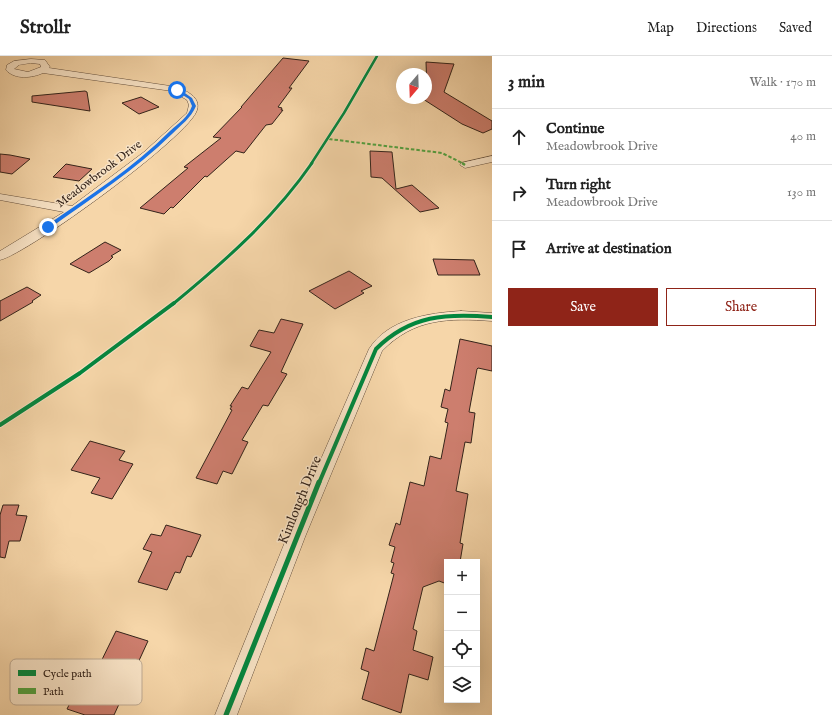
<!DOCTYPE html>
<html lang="en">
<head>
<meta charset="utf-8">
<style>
  body { margin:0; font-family:"IM FELL English",serif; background:#f6f6f6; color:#222 }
  .controls { position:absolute; right:12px; bottom:12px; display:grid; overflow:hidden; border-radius:0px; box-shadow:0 4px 16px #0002 }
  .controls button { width:36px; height:36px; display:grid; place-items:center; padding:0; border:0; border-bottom:1px solid #e0e0e0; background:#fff; color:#222; font:20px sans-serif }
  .compass { position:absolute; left:396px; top:12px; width:36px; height:36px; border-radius:50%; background:#fff; box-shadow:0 4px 16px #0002; rotate:199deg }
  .stop { position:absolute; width:12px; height:12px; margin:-9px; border:3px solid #1a73e8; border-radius:50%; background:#fff }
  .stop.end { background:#1a73e8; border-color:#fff; box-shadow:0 1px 4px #0008 }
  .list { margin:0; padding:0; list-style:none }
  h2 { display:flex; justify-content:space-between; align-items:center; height:52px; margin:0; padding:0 16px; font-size:17px }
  h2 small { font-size:13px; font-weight:400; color:#767676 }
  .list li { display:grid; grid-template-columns:26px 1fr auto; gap:12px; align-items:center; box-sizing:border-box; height:56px; padding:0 16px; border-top:1px solid #e0e0e0 }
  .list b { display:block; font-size:15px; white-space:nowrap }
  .list p { margin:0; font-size:13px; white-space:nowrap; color:#767676 }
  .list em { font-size:13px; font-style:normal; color:#767676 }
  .actions { display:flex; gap:8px; padding:12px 16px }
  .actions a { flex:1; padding:9px 0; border:1px solid #8f2418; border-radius:0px; text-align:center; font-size:14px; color:#8f2418 }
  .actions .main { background:#8f2418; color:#fff }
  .icon { flex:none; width:22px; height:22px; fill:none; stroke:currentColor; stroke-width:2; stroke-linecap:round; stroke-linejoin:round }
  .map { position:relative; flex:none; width:492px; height:659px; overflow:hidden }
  header { display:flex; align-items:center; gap:24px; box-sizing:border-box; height:56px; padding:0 20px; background:#fff; border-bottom:1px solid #e0e0e0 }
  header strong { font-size:19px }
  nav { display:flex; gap:22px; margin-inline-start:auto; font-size:14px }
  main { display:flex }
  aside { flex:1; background:#fff }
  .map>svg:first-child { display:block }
  .building { fill:#cd7e6e; stroke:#33231a }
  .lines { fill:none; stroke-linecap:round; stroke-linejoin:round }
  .street-casing { stroke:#64503e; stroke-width:1 }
  .street { fill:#f9e4c7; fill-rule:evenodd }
  .quiet-far1 { stroke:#52a240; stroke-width:2; stroke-dasharray:3.5 2; stroke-linecap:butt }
  .quiet { stroke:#52a240; stroke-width:2.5; stroke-dasharray:4.5 2.5; stroke-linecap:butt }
  .cycleway-far3-casing { stroke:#f9e4c7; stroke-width:4 }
  .cycleway-far2-casing { stroke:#f9e4c7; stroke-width:5 }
  .cycleway-far1-casing { stroke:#f9e4c7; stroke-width:6 }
  .cycleway-casing { stroke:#f9e4c7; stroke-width:8 }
  .cycleway-far3 { stroke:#00873e; stroke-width:2.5 }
  .cycleway-far2 { stroke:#00873e; stroke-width:3 }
  .cycleway-far1 { stroke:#00873e; stroke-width:4 }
  .cycleway { stroke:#00873e; stroke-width:5 }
  .route { fill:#1a73e8 }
  .labels { text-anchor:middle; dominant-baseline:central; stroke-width:3; stroke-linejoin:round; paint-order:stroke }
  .far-street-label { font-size:12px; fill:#33231a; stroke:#f9e4c7 }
  .street-label { font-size:14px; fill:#33231a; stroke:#f9e4c7 }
  .key { fill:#f9e4c7; stroke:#beaa93; stroke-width:1 }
  .key-label { font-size:11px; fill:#33231a }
</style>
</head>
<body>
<header>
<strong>Strollr</strong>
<nav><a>Map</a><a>Directions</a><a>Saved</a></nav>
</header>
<main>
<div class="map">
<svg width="492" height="659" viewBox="0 0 492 659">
  <rect width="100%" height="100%" fill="#f6d6a9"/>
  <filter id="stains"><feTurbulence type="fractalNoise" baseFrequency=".005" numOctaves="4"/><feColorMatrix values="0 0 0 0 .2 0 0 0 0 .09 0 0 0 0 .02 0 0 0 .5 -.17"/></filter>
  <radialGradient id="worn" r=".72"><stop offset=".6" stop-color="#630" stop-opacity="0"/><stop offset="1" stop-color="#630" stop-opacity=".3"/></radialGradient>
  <g class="building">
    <path d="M283,2L309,5L289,32H292L278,51L282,52L281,54H283L272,68L266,69L244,97L236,95L207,121L205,120L173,152L171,151L164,158L140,152L188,112L184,111L221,82L213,81L242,51H241Z"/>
    <path d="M426,6L454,8L444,36L492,65V73L483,77L462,68L423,43L426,42L427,34Z"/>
    <path d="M85,35L87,36L90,55L32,46V40Z"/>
    <path d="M141,41L159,51L139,58L122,47Z"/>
    <path d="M370,95L392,96L396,133L412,129L439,152L420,156L382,122L371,121Z"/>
    <path d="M0,98L10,99L30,103L12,118L0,116Z"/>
    <path d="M66,108L92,113L79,125L53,121Z"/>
    <path d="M105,186L121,194L111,200L113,201L109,205L89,217L70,208Z"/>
    <path d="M433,203L474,204L480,219H438Z"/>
    <path d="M349,215L372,230L361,235L364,237L335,253L309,235Z"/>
    <path d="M27,231L41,239L32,245L33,246L0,265V245Z"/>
    <path d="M281,263L303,268L281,316L287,318L268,350L263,349L242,384L248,386L232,418L223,415L217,428L196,422L232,354L230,353L232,350H230L242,331L248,333L271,296L250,290L259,274L274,277Z"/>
    <path d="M460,283L492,290V315L478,312L477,313L469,356L475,357L471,387L465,386L456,435L468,438L460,487L463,488L460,506H447V528L439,525L423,531L413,573L417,575L413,594L433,601L428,624L409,618L401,657L362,643L369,616L361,613L366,592L374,595L394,518L391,517L394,507L391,506L395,491L389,489L396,467L400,469L410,426L424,430L430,400L441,403L448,367L445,366L448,353L441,351L445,333L450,335Z"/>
    <path d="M90,385L125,395L119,404L133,408L112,443L91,437L100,422L71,414Z"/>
    <path d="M3,449H19L16,459L27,460L20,485H9L5,502L0,501V459Z"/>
    <path d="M166,469L201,479L191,501L187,500L180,517L175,516L167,534L138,526L152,496L143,493L151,478L161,480Z"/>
    <path d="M116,575L148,585L114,659H85L67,653L82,623L91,626Z"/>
  </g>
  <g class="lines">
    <g class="street-casing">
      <g id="street">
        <path d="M31,3L45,4L50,11L49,12L177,31C186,35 201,41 197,54C191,79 29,197 0,204V195L64,156L0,144V138L72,150L144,96L187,57L189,49L187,44L172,35L43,17C32,22 15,24 6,14L7,9L14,5ZM31,7L40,8L41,11L28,16L14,13L19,9Z"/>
        <path d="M492,100V106L465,112L460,109L461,107Z"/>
        <path d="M461,255L492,257V265C449,262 414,262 382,295L305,481L237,659H215L287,481L369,293C388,263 428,257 461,255Z"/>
      </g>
    </g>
    <use href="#street" class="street"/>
    <path class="quiet-far1" d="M329,83L442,97L464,108"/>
    <path class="quiet" d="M462,107L465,109"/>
    <g class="cycleway-far3-casing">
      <path id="cycleway-far3" d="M311,108L344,57L377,0"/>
    </g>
    <g class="cycleway-far2-casing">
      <path id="cycleway-far2" d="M173,248C224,206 274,162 312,107"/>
    </g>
    <g class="cycleway-far1-casing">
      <g id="cycleway-far1">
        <path d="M0,369L80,317L174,247"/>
        <path d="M319,427L376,293C410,259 447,257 492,261"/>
      </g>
    </g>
    <g class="cycleway-casing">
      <path id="cycleway" d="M226,659L319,426"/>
    </g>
    <use href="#cycleway-far3" class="cycleway-far3"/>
    <use href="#cycleway-far2" class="cycleway-far2"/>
    <use href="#cycleway-far1" class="cycleway-far1"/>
    <use href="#cycleway" class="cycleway"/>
  </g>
  <path class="route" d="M179,33L192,42L196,50C191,62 181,69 172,78C135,114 92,142 50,172H46V170C89,140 133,112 170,75C179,67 188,61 192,50L189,43L175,34Z"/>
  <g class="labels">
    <g class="far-street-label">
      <text transform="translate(99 118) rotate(-37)">Meadowbrook Drive</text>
    </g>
    <g class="street-label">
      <text transform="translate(300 444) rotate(-68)">Kimlough Drive</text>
    </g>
  </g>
  <rect x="10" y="603" width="132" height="46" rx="6" class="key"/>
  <rect x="18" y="614" width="18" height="6" fill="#00873e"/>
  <rect x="18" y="632" width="18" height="6" fill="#52a240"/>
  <g class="key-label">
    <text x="43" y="621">Cycle path</text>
    <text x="43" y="639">Path</text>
  </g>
  <rect width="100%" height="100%" filter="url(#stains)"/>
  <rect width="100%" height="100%" fill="url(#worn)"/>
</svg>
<div class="controls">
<button>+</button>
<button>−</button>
<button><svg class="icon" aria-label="locate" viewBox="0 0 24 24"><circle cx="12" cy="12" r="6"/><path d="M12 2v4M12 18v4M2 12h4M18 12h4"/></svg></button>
<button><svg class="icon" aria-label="layers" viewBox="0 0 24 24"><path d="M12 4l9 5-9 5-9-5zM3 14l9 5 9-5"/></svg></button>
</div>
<svg class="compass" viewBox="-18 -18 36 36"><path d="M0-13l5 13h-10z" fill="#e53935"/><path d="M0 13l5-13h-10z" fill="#767676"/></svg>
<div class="stop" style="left:177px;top:34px"></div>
<div class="stop end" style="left:48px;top:171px"></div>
</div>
<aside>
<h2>3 min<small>Walk · 170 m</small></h2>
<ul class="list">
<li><svg class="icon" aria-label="ahead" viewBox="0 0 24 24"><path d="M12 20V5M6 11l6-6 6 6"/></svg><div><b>Continue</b><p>Meadowbrook Drive</p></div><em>40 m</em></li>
<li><svg class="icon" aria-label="right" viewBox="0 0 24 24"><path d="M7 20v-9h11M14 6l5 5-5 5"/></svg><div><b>Turn right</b><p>Meadowbrook Drive</p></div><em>130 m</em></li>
<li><svg class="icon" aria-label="arrive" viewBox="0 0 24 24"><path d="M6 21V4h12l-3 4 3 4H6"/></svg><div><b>Arrive at destination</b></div></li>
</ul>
<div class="actions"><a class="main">Save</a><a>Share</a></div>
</aside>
</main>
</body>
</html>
